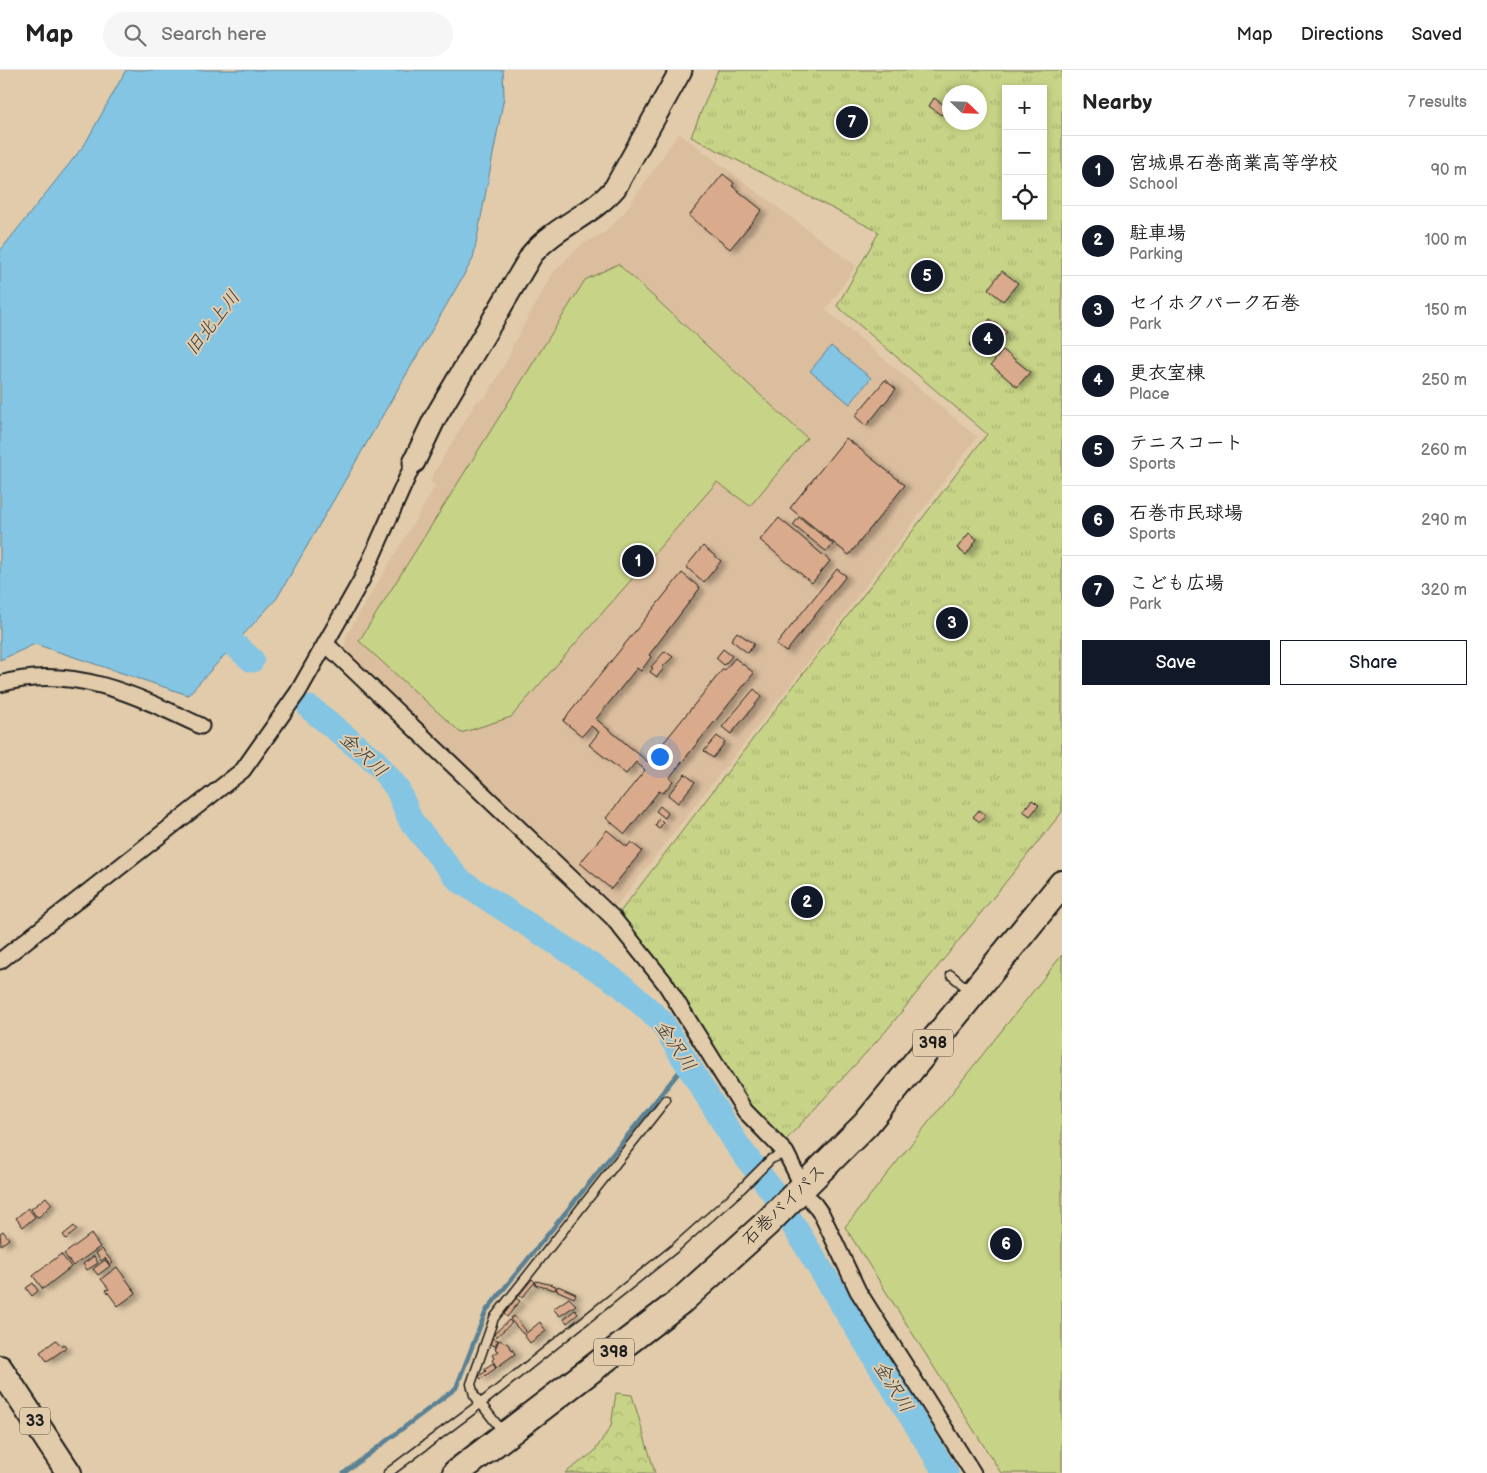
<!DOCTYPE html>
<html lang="en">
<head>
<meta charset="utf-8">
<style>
  body { margin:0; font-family:"Balsamiq Sans","Klee One",sans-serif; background:#f6f6f6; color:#222 }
  .controls { position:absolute; right:15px; top:15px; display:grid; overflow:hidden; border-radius:0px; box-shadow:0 2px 8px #0003 }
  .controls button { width:45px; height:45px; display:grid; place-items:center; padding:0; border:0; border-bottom:1px solid #e0e0e0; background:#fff; color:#222; font:25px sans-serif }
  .compass { position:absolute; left:942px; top:15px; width:45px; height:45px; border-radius:50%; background:#fff; box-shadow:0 2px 8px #0003; rotate:113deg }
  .you { position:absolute; left:659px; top:686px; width:18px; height:18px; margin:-12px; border:4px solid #fff; border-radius:50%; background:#1a73e8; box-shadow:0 0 0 8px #1a73e833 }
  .badge { display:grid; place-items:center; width:32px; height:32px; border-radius:50%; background:#111827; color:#fff; font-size:16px; font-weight:700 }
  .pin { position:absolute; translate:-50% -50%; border:2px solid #fff; box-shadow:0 1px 5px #0006 }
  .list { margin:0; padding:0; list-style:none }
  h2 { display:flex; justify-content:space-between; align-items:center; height:65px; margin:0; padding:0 20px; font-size:21px }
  h2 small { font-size:16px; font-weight:400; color:#767676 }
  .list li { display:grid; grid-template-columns:32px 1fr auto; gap:15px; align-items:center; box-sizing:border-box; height:70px; padding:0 20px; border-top:1px solid #e0e0e0 }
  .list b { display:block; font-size:19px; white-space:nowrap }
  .list p { margin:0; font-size:16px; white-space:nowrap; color:#767676 }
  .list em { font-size:16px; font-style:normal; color:#767676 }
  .actions { display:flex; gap:10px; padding:15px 20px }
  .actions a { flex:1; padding:11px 0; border:1px solid #111827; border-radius:0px; text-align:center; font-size:18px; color:#111827 }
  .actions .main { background:#111827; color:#fff }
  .icon { flex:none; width:28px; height:28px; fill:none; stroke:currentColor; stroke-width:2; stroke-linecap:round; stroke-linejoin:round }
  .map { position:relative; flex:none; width:1062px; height:1403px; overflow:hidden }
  header { display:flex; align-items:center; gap:30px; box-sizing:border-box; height:70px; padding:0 25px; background:#fff; border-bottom:1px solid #e0e0e0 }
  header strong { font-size:24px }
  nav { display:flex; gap:28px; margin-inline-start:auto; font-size:18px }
  .search { width:350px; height:45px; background:#f6f6f6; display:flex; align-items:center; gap:12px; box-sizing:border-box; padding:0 18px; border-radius:28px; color:#767676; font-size:19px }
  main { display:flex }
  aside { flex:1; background:#fff }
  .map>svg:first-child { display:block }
  .built { fill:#dbbe9e }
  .grass { fill:#c7d386; stroke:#727851 }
  .forest { fill:url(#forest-crowns); stroke:#727851 }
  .park { fill:url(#park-tufts); stroke:#727851; fill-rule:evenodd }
  .water { fill:#84c5e4; stroke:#5a8194 }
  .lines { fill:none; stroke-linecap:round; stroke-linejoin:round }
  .stream { stroke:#5a8194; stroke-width:4.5 }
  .river { stroke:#84c5e4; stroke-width:25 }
  .building { fill:#d9aa8b; stroke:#1c1c1c; filter:url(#shadow) }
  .lane-casing { stroke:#1c1c1c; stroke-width:11 }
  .street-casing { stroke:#1c1c1c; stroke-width:19 }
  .secondary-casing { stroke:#1c1c1c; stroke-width:25 }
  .primary-casing { stroke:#1c1c1c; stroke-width:28 }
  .highway-casing { stroke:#1c1c1c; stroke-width:30 }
  .lane { stroke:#e1cbaa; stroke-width:8 }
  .street { stroke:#e1cbaa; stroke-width:15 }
  .secondary { stroke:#e1cbaa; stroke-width:21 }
  .primary { stroke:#e1cbaa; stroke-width:24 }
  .highway { stroke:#e1cbaa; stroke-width:26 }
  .labels { text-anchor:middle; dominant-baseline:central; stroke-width:4; stroke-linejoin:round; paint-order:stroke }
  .shield { fill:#e1cbaa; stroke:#575047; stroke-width:1 }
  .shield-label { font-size:16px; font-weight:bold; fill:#1c1c1c }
  .street-label { font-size:18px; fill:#1c1c1c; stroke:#e1cbaa }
  .water-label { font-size:19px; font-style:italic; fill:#313e44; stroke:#e1cbaa }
</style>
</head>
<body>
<header>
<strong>Map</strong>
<div class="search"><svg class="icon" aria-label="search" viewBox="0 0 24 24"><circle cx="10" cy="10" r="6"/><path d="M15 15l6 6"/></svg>Search here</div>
<nav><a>Map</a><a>Directions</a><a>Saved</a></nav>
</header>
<main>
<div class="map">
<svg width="1062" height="1403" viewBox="0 0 1062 1403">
  <defs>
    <pattern id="forest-crowns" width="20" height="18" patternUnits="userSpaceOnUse" patternTransform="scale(1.25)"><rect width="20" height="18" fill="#c7d386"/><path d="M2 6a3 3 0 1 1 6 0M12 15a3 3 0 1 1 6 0" fill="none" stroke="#aab573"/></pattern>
    <pattern id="park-tufts" width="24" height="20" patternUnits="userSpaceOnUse" patternTransform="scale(1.25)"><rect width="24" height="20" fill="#c7d386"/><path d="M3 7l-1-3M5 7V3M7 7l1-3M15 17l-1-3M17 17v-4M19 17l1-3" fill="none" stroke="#aab573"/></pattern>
    <filter id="shadow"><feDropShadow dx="5.5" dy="3" stdDeviation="2.5" flood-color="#0004"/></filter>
  </defs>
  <rect width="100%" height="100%" fill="#e1cbaa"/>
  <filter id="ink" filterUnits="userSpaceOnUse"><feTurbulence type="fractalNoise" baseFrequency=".02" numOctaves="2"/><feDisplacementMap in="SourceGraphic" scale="10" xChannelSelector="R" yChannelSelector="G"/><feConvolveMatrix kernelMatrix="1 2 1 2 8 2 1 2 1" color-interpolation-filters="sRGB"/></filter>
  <g filter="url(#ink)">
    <path class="built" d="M679,63L856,196L826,240L977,367L817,581L612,841L345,579L346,566L435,417L430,410L476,332L486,327L510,285L512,276L553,203L582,174L604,163L624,143Z"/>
    <g class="grass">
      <path d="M618,194L807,368L750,436L717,412L511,647L461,663L359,571L585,210Z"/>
      <path d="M1062,885V1403H1001L845,1157Z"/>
    </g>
    <path class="forest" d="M616,1323L632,1325L655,1403H565L594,1382L611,1356Z"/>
    <path class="park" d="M718,0H1062V742L886,961L786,1070L753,1037L620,842L987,364L837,236L879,162L691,67ZM1006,19H1043V146H1006ZM949,22H979V52H949Z"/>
    <g class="water">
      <path d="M126,0H503L504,27L473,189L277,528L188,625L35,574L0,590V181L85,74Z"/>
      <path d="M831,276L871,308L850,334L810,301Z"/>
    </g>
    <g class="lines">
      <path class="stream" d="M344,1403L456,1318L486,1241L679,1002L688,995"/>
      <g class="river">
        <path d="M209,553L252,590"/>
        <path d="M310,638L376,692L397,718L411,751L459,810L620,914L661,951L738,1076L773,1122L946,1403"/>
      </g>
    </g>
    <g class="building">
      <path d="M934,28L947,37L941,45L929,36Z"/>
      <path d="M723,104L734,113L732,116L762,140L730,179L689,146Z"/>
      <path d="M1002,201L1018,213L1003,231L988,219Z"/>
      <path d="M990,249L1007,262L986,288L969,275Z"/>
      <path d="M1003,280L1030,302L1017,317L991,295Z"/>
      <path d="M885,310L896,319L866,356L855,346Z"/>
      <path d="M846,368L905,415L849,485L790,438Z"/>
      <path d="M799,447L833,474L827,482L793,455Z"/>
      <path d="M779,448L830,491L812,513L760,470Z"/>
      <path d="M969,463L977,469L966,485L957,478Z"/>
      <path d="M703,476L721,491L704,512L686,497Z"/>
      <path d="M837,499L846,506L786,582L776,575Z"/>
      <path d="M682,503L700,518L649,585L651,587L641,601L637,598L596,649L648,692L723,599L724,601L735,588L754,603L669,708L673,711L663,723L659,721L625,764L606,748L645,700L636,692L626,704L589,675L599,662L591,656L582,666L563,651Z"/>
      <path d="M737,562L754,574L748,583L731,570Z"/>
      <path d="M723,579L732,586L724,595L716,588Z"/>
      <path d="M665,581L673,587L662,597L664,598L657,607L650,602L653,598L651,597Z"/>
      <path d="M754,619L762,626L731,664L722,657Z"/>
      <path d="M717,666L725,672L713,688L704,681Z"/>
      <path d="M685,704L695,712L678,733L668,725Z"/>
      <path d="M1032,730L1039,735L1030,746L1023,741Z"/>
      <path d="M660,736L668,743L665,748L656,741Z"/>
      <path d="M979,740L986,745L980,752L973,747Z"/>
      <path d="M659,749L663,753L659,759L655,756Z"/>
      <path d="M607,760L627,777L631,772L642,781L611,819L580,793Z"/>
      <path d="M46,1127L52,1134L39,1147L36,1146L31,1139Z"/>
      <path d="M28,1138L35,1147L23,1157L16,1148Z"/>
      <path d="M74,1156L77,1160L66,1169L63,1165Z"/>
      <path d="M3,1161L9,1169L1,1175L0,1163Z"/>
      <path d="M91,1164L100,1177L73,1196L64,1184Z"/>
      <path d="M102,1179L113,1193L110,1195L105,1188L101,1191L96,1183Z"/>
      <path d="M61,1184L71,1197L43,1219L33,1206Z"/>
      <path d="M94,1186L98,1193L87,1200L83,1194Z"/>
      <path d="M105,1190L110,1196L98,1205L93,1199Z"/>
      <path d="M117,1197L136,1223L118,1236L106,1220L109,1219L101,1209Z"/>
      <path d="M532,1209L535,1212L522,1228L519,1225Z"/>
      <path d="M536,1211L556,1216L555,1220L535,1215Z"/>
      <path d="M33,1213L38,1221L32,1226L26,1218Z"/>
      <path d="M558,1216L576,1224L574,1228L556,1220Z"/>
      <path d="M516,1228L520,1231L507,1247L504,1244Z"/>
      <path d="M569,1228L576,1235L560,1246L553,1239Z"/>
      <path d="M575,1240L578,1244L567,1253L564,1249Z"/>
      <path d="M514,1246L526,1261L523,1264L510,1249Z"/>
      <path d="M509,1250L512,1253L496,1267L494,1264Z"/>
      <path d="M540,1252L546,1261L530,1273L524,1265Z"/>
      <path d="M492,1268L498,1270L495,1276L490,1274Z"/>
      <path d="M56,1270L61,1276L64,1274L66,1278L47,1291L40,1282Z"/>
      <path d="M499,1270L508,1274L515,1284L497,1297L492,1290L494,1288L492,1285L498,1281L495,1279Z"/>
      <path d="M493,1293L496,1298L481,1309L479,1306L486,1301L484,1299Z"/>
    </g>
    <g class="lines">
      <g class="lane-casing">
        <g id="lane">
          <path d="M951,905L970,921"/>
          <path d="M503,1362L474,1325L471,1314L494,1248L666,1030"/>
          <path d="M388,1403L480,1334L675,1178L741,1119L771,1089L786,1083"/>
        </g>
      </g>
      <g class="street-casing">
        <g id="street">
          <path d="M326,574L613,848L665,913L745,1041L786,1083L803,1117"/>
          <path d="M0,614C71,593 138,626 201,656"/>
          <path d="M0,891L243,700L298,622L362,509L414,392"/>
          <path d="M812,1131L822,1145L858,1221L973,1403"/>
        </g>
      </g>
      <g class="secondary-casing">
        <path id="secondary" d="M414,392L435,348L532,184C556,156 592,145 615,118L681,0"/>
      </g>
      <g class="primary-casing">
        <path id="primary" d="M0,1298L69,1403"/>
      </g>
      <g class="highway-casing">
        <path id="highway" d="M456,1403L682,1230L766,1154L866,1054L1062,814"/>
      </g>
      <use href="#lane" class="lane"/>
      <use href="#street" class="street"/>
      <use href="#secondary" class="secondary"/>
      <use href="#primary" class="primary"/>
      <use href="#highway" class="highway"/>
    </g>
  </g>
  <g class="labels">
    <g class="shield">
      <rect x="913" y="959.5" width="40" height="27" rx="4"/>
      <rect x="594" y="1268.5" width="40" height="27" rx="4"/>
      <rect x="20" y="1337.5" width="30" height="27" rx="4"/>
    </g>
    <g class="shield-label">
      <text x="933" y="973">398</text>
      <text x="614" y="1282">398</text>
      <text x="35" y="1351">33</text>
    </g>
    <g class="street-label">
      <text transform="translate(784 1135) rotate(-44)">石巻バイパス</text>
    </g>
    <g class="water-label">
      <text transform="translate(213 253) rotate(-52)">旧北上川</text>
      <text transform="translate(363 685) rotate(43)">金沢川</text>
      <text transform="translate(675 976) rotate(56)">金沢川</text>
      <text transform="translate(893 1317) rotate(58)">金沢川</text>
    </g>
  </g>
</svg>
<div class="controls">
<button>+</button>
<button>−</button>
<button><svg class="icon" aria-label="locate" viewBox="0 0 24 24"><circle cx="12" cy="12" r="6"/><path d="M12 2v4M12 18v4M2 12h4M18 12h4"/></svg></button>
</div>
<svg class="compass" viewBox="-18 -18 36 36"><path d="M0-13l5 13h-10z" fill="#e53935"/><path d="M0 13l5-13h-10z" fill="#767676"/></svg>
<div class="you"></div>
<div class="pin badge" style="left:638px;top:491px">1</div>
<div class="pin badge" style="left:807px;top:832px">2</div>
<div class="pin badge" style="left:952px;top:553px">3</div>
<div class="pin badge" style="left:988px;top:269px">4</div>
<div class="pin badge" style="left:927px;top:206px">5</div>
<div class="pin badge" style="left:1006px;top:1174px">6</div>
<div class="pin badge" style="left:852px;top:52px">7</div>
</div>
<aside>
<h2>Nearby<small>7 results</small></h2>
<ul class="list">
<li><span class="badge">1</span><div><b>宮城県石巻商業高等学校</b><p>School</p></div><em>90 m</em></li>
<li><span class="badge">2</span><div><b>駐車場</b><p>Parking</p></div><em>100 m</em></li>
<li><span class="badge">3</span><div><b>セイホクパーク石巻</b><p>Park</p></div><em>150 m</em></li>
<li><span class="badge">4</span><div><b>更衣室棟</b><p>Place</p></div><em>250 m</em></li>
<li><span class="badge">5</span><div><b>テニスコート</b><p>Sports</p></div><em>260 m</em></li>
<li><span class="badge">6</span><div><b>石巻市民球場</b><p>Sports</p></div><em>290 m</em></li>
<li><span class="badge">7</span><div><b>こども広場</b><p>Park</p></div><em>320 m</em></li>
</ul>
<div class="actions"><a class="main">Save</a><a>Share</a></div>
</aside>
</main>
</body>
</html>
